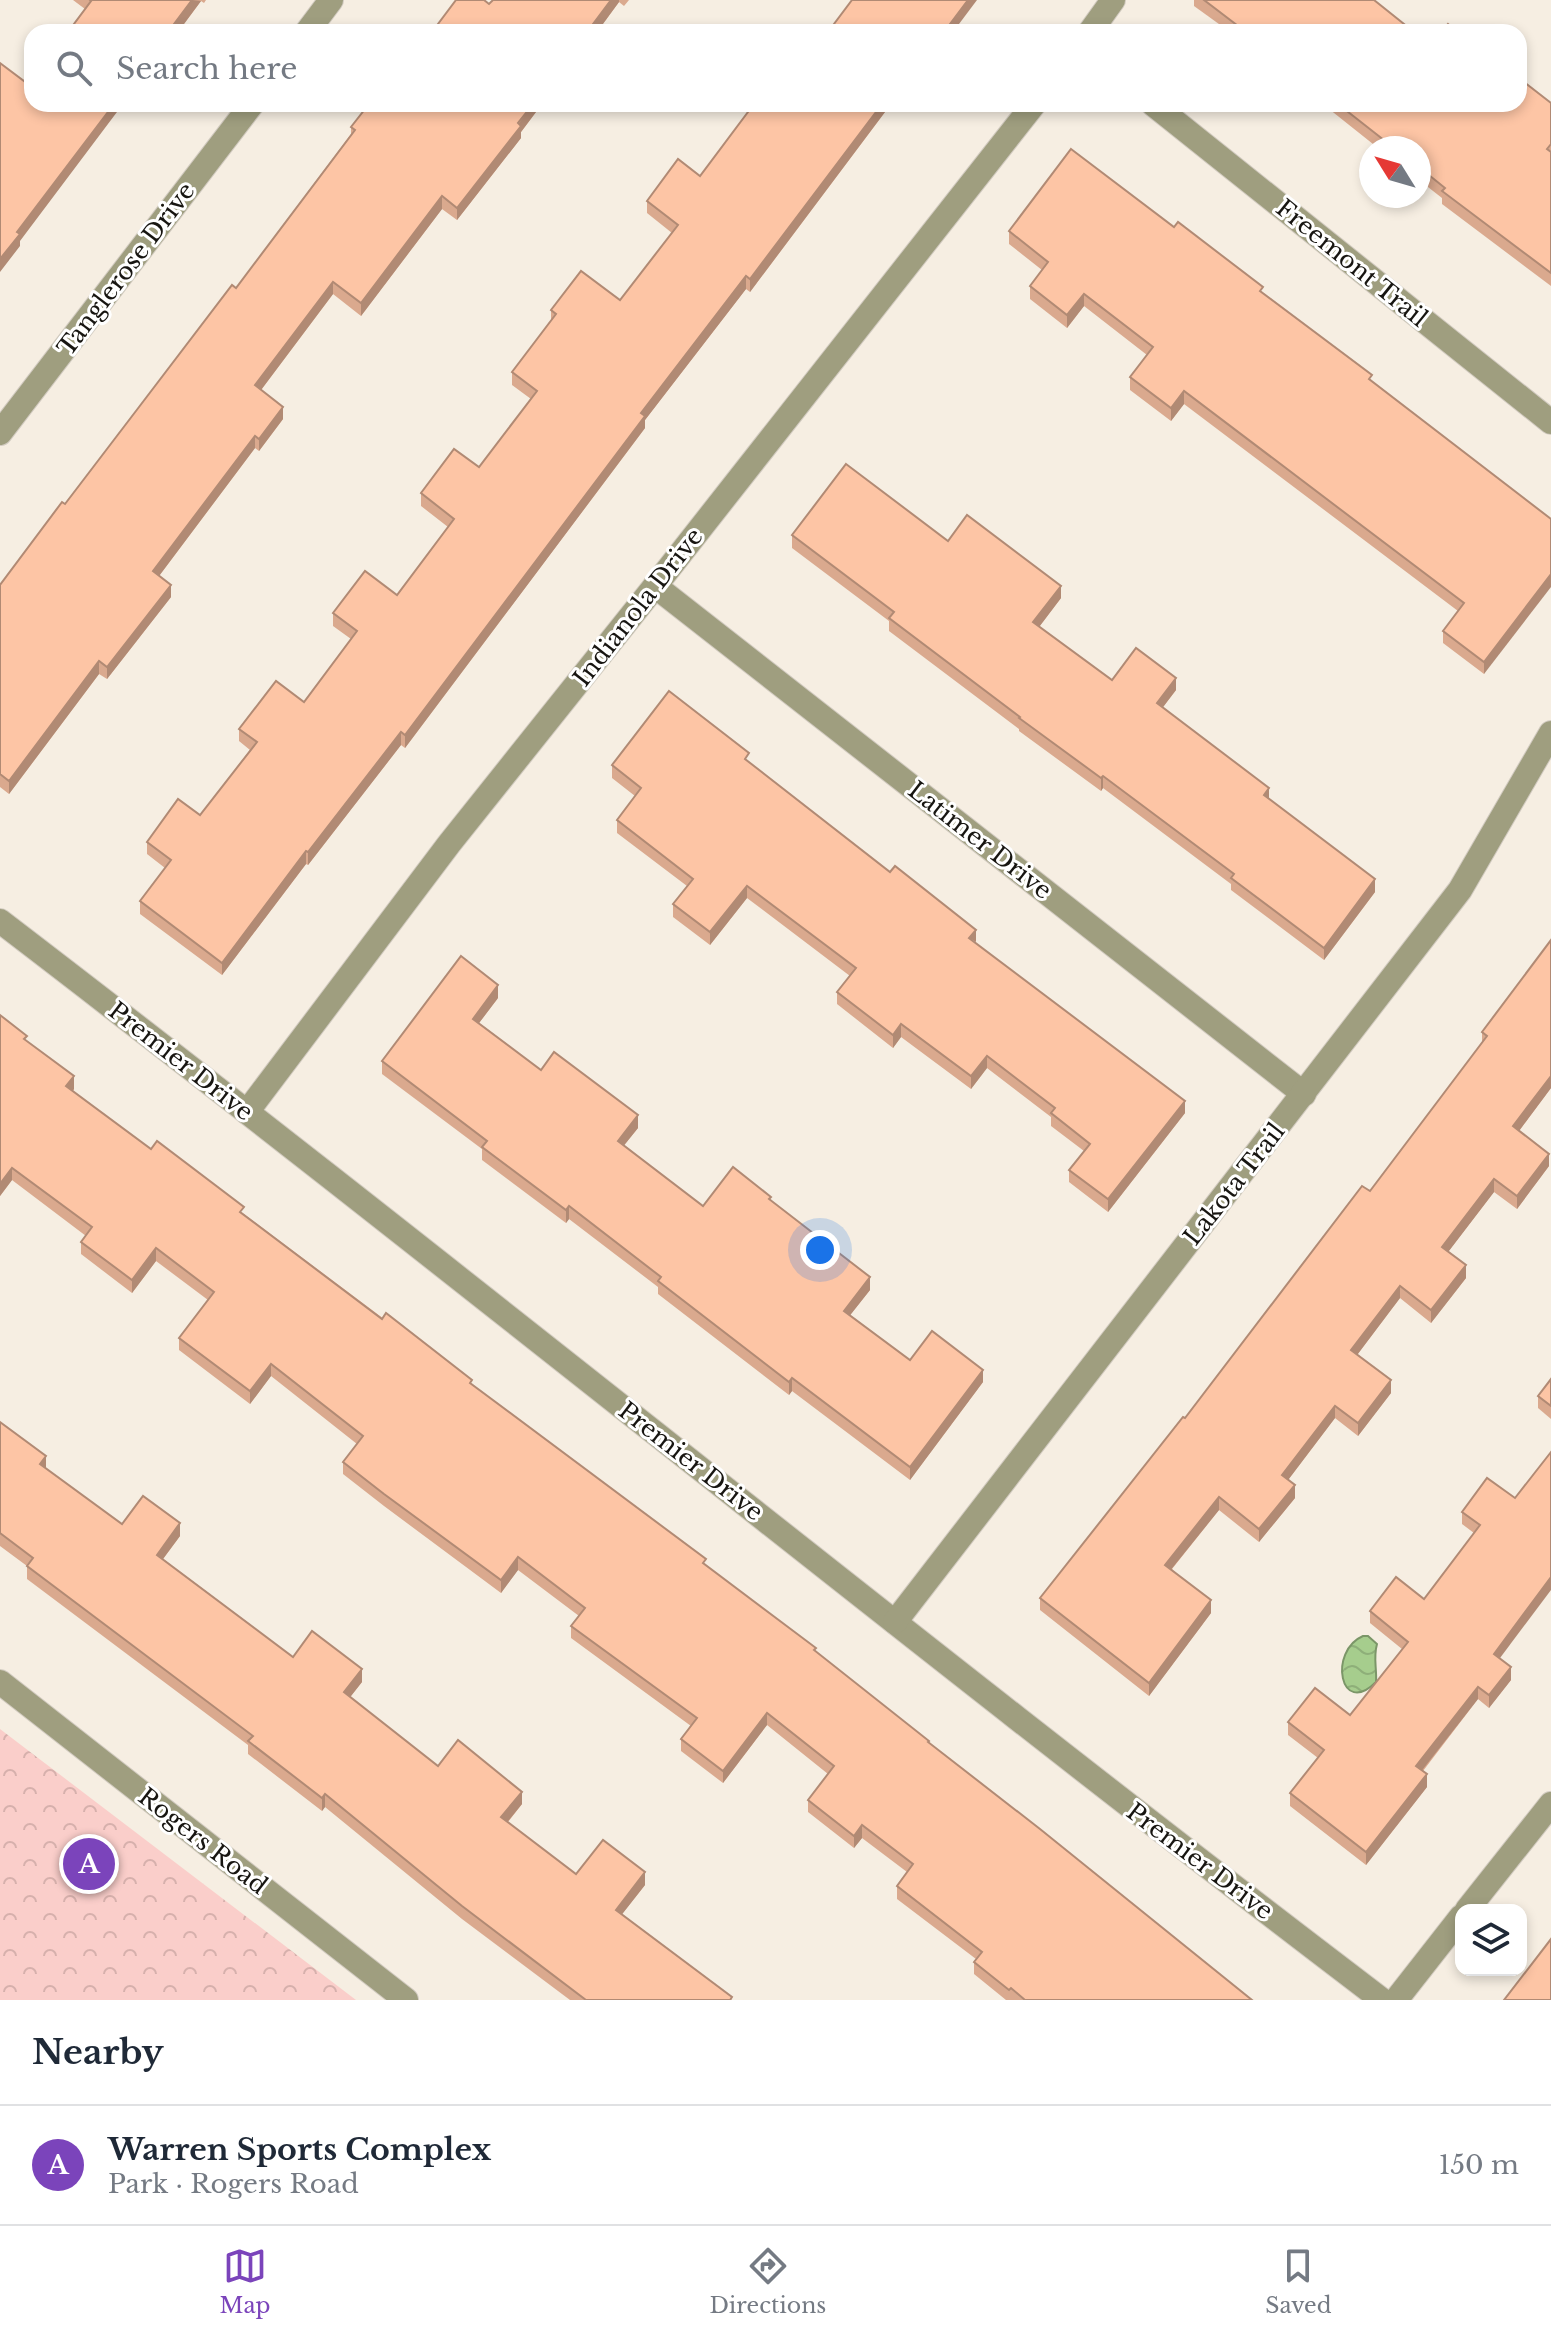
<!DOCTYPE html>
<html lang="en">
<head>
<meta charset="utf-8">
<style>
  body { margin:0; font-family:"Libre Baskerville",serif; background:#f6f6f7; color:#1f2937 }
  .controls { position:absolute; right:24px; bottom:24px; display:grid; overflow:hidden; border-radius:16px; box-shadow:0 4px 12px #0003 }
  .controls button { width:72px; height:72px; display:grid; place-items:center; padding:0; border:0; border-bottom:2px solid #e0e1e3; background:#fff; color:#1f2937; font:40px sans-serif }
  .compass { position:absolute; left:1359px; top:136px; width:72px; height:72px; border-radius:50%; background:#fff; box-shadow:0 4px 12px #0003; rotate:307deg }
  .you { position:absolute; left:820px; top:1250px; width:28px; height:28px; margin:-20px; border:6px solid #fff; border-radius:50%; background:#1a73e8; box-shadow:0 0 0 12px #1a73e833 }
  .badge { display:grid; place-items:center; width:52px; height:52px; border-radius:50%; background:#7b44bb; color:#fff; font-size:26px; font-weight:700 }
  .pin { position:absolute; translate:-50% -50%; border:4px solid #fff; box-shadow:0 2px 8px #0006 }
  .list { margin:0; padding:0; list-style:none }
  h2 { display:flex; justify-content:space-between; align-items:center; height:104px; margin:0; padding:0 32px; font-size:34px }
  h2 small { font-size:26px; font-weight:400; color:#747a83 }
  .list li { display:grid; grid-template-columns:52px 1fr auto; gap:24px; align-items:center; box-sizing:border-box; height:120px; padding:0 32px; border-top:2px solid #e0e1e3 }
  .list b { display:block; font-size:30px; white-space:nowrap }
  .list p { margin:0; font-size:26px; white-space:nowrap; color:#747a83 }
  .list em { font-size:26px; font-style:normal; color:#747a83 }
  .icon { flex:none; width:44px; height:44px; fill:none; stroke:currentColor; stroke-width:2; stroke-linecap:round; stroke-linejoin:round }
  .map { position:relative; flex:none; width:1551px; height:2000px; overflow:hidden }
  .search { position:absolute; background:#fff; box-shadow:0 4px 12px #0003; left:24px; right:24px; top:24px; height:88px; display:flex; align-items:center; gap:20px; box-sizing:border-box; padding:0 28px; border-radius:24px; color:#747a83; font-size:30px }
  .sheet { height:224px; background:#fff }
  nav { display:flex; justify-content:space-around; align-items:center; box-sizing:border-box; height:112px; border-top:2px solid #e0e1e3; background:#fff; font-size:22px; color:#747a83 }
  nav a { display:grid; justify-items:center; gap:4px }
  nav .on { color:#7b44bb }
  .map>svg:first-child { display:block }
  .park { fill:url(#park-crowns) }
  .water { fill:url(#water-waves); stroke:#7b9668; stroke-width:2 }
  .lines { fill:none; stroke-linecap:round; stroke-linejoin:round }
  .minor-casing { stroke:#d2cbc1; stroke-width:26 }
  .minor { stroke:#9f9e7f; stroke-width:24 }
  .wall { fill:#daa98e }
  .shaded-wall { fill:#b18a74 }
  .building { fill:#fdc5a5; stroke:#b18a74; stroke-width:2 }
  .labels { text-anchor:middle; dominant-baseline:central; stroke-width:6; stroke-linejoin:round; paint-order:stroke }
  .street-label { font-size:24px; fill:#171511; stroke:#fff }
</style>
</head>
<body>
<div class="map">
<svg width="1551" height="2000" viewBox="0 0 1551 2000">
  <defs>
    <pattern id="park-crowns" width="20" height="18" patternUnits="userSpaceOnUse" patternTransform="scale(2)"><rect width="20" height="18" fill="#faceca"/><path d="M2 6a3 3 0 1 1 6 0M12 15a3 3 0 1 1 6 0" fill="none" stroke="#d6b0ac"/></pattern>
    <pattern id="water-waves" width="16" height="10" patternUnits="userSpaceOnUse" patternTransform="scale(2)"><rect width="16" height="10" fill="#a6cd8d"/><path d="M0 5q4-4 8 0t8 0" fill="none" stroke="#8eaf79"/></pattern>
  </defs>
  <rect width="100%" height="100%" fill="#f6eee2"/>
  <path class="park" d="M0,1729L356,2000H0Z"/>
  <path class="water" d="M1363,1636H1368L1377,1644C1373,1658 1377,1668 1376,1682C1340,1718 1328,1651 1363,1636Z"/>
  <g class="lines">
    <g class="minor-casing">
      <g id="minor">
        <path d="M307,32L331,0"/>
        <path d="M1090,32L1113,0"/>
        <path d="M1153,104L1551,422"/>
        <path d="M0,433L252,104"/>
        <path d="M655,586L1304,1094"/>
        <path d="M0,921C464,1276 916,1646 1382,2000"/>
        <path d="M247,1112L449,844L655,586L1034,104"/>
        <path d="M895,1622L1460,890L1551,733"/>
        <path d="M0,1682L406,2000"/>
        <path d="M1467,1910L1551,1804"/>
        <path d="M1396,2000L1461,1917"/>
      </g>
    </g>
    <use href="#minor" class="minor"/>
  </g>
  <g class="wall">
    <path d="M73,0H206L204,3L201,1L178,32H68L85,9Z"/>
    <path d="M493,0H629L624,6L619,2L597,32H432L489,4Z"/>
    <path d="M1194,0H1374L1414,32H1230L1194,6Z"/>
    <path d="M1551,103V286L1442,204V198L1419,180V148H1378L1324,105V104Z"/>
    <path d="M369,104H542L521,132V138L457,220L442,209L361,316L333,294L261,390L283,419L259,451L255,448L159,576L171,597L107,679L99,674L9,794L0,787V585L236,288L351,134V127Z"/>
    <path d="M738,104H891L750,292L746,289L645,420V428L405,748L401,745L308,865L306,864L222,975L140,914V901L165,868L147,854V842L200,815L250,750L239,741V729L304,702L351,639L333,626V613L397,595L448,527L421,506V493L479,467L531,399L512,385V372L551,321V310L620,300L672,233L647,213V201L700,176L749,112Z"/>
    <path d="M1174,227L1263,293L1372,381L1551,519L1484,674L1443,643V631L1458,611L1184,404L1171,421L1130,390V377L1147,355L1084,306L1067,328L1030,299V286L1042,270L1009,244V231Z"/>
    <path d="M792,535L948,541L1061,598L1039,627L1112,680L1176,690L1163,707L1375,892L1324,960L1231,890V884L1103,788L1101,791L1019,731V729L889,631V621L792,548Z"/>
    <path d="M749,763L975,943L1185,1113L1108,1212L1069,1182V1170L1084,1151L1051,1126V1117L987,1068L971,1089L901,1037L893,1048L837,1004V992L850,976L747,898L710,945L673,917V904L687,886L617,833V820L635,796L612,778V765Z"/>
    <path d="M498,998L479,1023L541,1070L638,1128L624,1145L703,1206L771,1201L870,1290L850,1315L910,1360L983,1382L910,1480L792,1391L789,1395L658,1294V1287L569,1219L566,1223L482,1160V1149L382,1074V1061Z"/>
    <path d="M0,1015L74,1089L73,1091L151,1149L244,1214L472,1385L706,1565L816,1651L929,1743L1252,2000H1006L974,1974V1962L976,1959L897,1899V1886L907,1872L862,1838L854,1848L808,1812V1800L828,1774L767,1725L723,1783L681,1751V1739L691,1726L571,1638V1626L579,1616L518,1570L501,1593L384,1506L343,1474V1462L357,1444L271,1376L250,1404L179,1350V1338L208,1300L156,1261L132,1293L81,1254V1242L86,1236L12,1180L0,1196Z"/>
    <path d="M1482,1032L1551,1088L1519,1131L1549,1166L1517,1209L1494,1192L1448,1252L1466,1278L1431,1323L1400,1298L1357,1355L1391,1393L1358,1436L1335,1418L1288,1480L1295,1498L1259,1542L1219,1510L1172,1569L1211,1613L1149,1696L1040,1610V1598L1370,1191L1482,1043Z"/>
    <path d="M1551,1379V1419L1538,1408V1396Z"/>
    <path d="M0,1422L46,1469L122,1524L180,1536L163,1559L293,1657L362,1682L350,1697L438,1766L522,1804L508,1822L576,1874L645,1885L622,1914L732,2000H570L462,1919L325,1807L322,1811L248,1754V1745L27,1579V1566L0,1546Z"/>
    <path d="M1515,1498L1500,1658L1511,1680L1489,1708L1478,1699L1423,1771L1427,1787L1366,1865L1290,1806V1793L1318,1758L1288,1735V1722L1350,1715L1402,1649L1370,1623V1611L1424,1599L1474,1533L1462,1524V1512Z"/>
  </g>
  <g class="shaded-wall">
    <path d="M192,0L201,1L178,32H168Z"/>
    <path d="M611,0H619V2L597,32H587Z"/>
    <path d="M968,0H977L953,32H944Z"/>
    <path d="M114,104H123L20,241V246L0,272V259L17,232Z"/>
    <path d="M533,104H542L521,132V138L457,220V208Z"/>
    <path d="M882,104H891L750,292V279Z"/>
    <path d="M442,196V209L361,316V303Z"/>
    <path d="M746,276V289L645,420V428L405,748V735L641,413Z"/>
    <path d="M333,282V294L255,398V385Z"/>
    <path d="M1084,294V306L1067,328V315Z"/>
    <path d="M1184,391V404L1171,421V408Z"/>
    <path d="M283,407V419L259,451V439Z"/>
    <path d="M255,436V448L153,584V571Z"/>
    <path d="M1551,574V587L1484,674V662Z"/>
    <path d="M171,585V597L107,679V667Z"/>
    <path d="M1061,586V598L1033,635V622Z"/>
    <path d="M99,661V674L9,794V781Z"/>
    <path d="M1176,678V690L1157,715V703Z"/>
    <path d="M401,732V745L308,865V852Z"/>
    <path d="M1103,776V788L1101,791V778Z"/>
    <path d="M1269,788V800L1264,795Z"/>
    <path d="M306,851V864L222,975V963Z"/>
    <path d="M1375,879V892L1324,960V948Z"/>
    <path d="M747,886V898L710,945V932Z"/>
    <path d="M976,930V942L969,938Z"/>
    <path d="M498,985V998L473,1031V1019Z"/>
    <path d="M901,1024V1037L893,1048V1035Z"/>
    <path d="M987,1056V1068L971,1089V1076Z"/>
    <path d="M74,1076V1089L66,1099V1086Z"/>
    <path d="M1551,1076V1088L1513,1139V1126Z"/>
    <path d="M1185,1101V1113L1108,1212V1199Z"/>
    <path d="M638,1115V1128L618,1153V1141Z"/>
    <path d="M1549,1154V1166L1517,1209V1196Z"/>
    <path d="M12,1168V1180L0,1196V1184Z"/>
    <path d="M1494,1179V1192L1442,1260V1247Z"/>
    <path d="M569,1206V1219L566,1223V1210Z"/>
    <path d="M156,1248V1261L132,1293V1280Z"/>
    <path d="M1466,1265V1278L1431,1323V1310Z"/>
    <path d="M870,1277V1290L844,1323V1311Z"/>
    <path d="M1400,1286V1298L1351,1363V1350Z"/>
    <path d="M271,1364V1376L250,1404V1391Z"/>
    <path d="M983,1370V1382L910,1480V1467Z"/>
    <path d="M792,1378V1391L789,1395V1382Z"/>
    <path d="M1391,1380V1393L1358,1436V1423Z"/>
    <path d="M1335,1406V1418L1282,1488V1475Z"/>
    <path d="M46,1456V1469L40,1464Z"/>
    <path d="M1295,1485V1498L1259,1542V1529Z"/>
    <path d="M1219,1497V1510L1165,1577V1565Z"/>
    <path d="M180,1523V1536L157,1567V1555Z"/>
    <path d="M518,1557V1570L501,1593V1580Z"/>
    <path d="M1551,1577V1590L1494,1666V1654Z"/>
    <path d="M1211,1600V1613L1149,1696V1683Z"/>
    <path d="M1511,1667V1680L1489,1708V1695Z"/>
    <path d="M362,1669V1682L344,1705V1692Z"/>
    <path d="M1478,1687V1699L1416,1778V1766Z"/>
    <path d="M767,1713V1725L723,1783V1771Z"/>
    <path d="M1427,1774V1787L1366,1865V1852Z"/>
    <path d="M522,1792V1804L501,1830V1817Z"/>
    <path d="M325,1794V1807L322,1811V1798Z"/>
    <path d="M862,1825V1838L854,1848V1836Z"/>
    <path d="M645,1872V1885L616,1922V1910Z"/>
  </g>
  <g class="building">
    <path d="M90,0H192L168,32H68L91,1Z"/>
    <path d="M456,0H484L489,4L493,0H611L587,32H432Z"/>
    <path d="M852,0H968L944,32H828Z"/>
    <path d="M1204,0H1374L1414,32H1246Z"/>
    <path d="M1448,24L1458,32H1441Z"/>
    <path d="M0,63L28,84L32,79V104H114L17,232L20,234L0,259Z"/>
    <path d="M1519,78L1551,103V144L1547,149L1551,152V273L1442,191L1445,188L1419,167V148H1394L1338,104H1519Z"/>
    <path d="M369,104H533L518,123L521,126L457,208L442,196L361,303L333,282L255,385L283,407L259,439L255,436L153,571L171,585L107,667L99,661L9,781L0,774V585L62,502L65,504L139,407L232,285L236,288L355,130L351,127Z"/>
    <path d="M754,104H882L750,279L746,276L641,413L645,416L405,735L401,732L308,852L306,851L222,963L140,901L171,860L147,842L178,799L200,815L257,742L239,729L276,681L304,702L357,631L333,613L365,571L397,595L454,519L421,493L454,449L479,467L537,391L512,372L556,314L551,310L581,271L620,300L678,225L647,201L678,159L700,176Z"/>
    <path d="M1071,149L1174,227L1178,222L1263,287L1260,291L1372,375L1369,379L1551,519V574L1484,662L1443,631L1464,603L1184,391L1171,408L1130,377L1153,347L1084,294L1067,315L1030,286L1048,262L1009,231Z"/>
    <path d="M846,464L948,541L967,515L1061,586L1033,622L1112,680L1136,648L1176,678L1157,703L1269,788L1264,795L1375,879L1324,948L1231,878L1234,874L1103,776L1101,778L1019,718L1020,717L889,618L894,612L792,535Z"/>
    <path d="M669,691L749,753L745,759L890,872L895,866L976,930L969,938L1185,1101L1108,1199L1069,1170L1090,1144L1051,1113L1055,1108L987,1056L971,1076L901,1024L893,1035L837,992L856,968L747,886L710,932L673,904L693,879L617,820L641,788L612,765Z"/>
    <path d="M1551,940V1076L1513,1126L1549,1154L1517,1196L1494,1179L1442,1247L1466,1265L1431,1310L1400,1286L1351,1350L1391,1380L1358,1423L1335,1406L1282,1475L1295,1485L1259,1529L1219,1497L1165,1565L1211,1600L1149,1683L1040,1598L1183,1417L1185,1418L1362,1186L1370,1191L1487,1036L1482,1032Z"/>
    <path d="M461,956L498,985L473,1019L541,1070L554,1052L638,1115L618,1141L703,1206L733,1167L771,1197L769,1199L870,1277L844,1311L910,1360L932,1331L983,1370L910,1467L792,1378L789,1382L658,1281L661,1277L569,1206L566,1210L482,1147L487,1141L382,1061Z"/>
    <path d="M0,1015L27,1036L24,1039L74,1076L66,1086L151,1149L157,1141L244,1207L240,1212L382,1319L386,1313L472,1380L470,1383L706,1559L703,1563L816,1648L814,1650L929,1741L928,1742L1040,1829L1252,2000H1025L1011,1988L1009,1990L974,1962L982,1952L897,1886L913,1864L862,1825L854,1836L808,1800L834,1766L767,1713L723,1771L681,1739L697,1718L571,1626L585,1608L518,1557L501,1580L384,1494L343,1462L363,1436L271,1364L250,1391L179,1338L214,1292L156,1248L132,1280L81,1242L92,1227L12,1168L0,1184Z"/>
    <path d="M1551,1379V1406L1538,1396Z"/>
    <path d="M0,1422L46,1456L40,1464L122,1524L143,1496L180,1523L157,1555L293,1657L312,1631L362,1669L344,1692L438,1766L458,1740L522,1792L501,1817L576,1874L603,1840L645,1872L616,1910L732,1997L730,2000H586L462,1906L325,1794L322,1798L248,1741L253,1736L27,1566L33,1558L0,1533Z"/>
    <path d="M1551,1452V1577L1494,1654L1511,1667L1489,1695L1478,1687L1416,1766L1427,1774L1366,1852L1290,1793L1324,1750L1288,1722L1315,1688L1350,1715L1408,1642L1370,1611L1396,1577L1424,1599L1480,1525L1462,1512L1487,1478L1515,1498Z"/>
    <path d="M1551,1939V2000H1504Z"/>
  </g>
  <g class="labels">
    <g class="street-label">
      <text transform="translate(1352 263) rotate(39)">Freemont Trail</text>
      <text transform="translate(126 269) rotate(-53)">Tanglerose Drive</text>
      <text transform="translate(638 607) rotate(-52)">Indianola Drive</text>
      <text transform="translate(980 840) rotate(38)">Latimer Drive</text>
      <text transform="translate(181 1061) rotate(38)">Premier Drive</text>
      <text transform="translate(1234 1184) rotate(-52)">Lakota Trail</text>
      <text transform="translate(691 1461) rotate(38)">Premier Drive</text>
      <text transform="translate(203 1841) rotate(38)">Rogers Road</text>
      <text transform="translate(1200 1861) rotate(37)">Premier Drive</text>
    </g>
  </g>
</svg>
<div class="controls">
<button><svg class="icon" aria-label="layers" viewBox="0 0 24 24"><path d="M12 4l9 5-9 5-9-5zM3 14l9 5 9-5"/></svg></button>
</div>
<svg class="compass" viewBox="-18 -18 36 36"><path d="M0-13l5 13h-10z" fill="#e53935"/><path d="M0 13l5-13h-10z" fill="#747a83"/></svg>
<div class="you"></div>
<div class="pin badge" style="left:89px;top:1864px">A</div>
<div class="search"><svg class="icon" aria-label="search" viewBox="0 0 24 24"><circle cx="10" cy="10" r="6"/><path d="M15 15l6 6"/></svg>Search here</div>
</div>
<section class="sheet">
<h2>Nearby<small></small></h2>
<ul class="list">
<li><span class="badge">A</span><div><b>Warren Sports Complex</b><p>Park · Rogers Road</p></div><em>150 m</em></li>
</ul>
</section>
<nav>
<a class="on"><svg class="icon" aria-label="map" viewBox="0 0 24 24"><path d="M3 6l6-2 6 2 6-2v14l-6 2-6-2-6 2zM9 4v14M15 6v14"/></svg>Map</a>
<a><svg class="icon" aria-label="directions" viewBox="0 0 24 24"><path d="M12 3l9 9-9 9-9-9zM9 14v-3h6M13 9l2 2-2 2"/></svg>Directions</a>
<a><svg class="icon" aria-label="saved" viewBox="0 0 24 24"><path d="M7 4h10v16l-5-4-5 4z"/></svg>Saved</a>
</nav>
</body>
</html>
